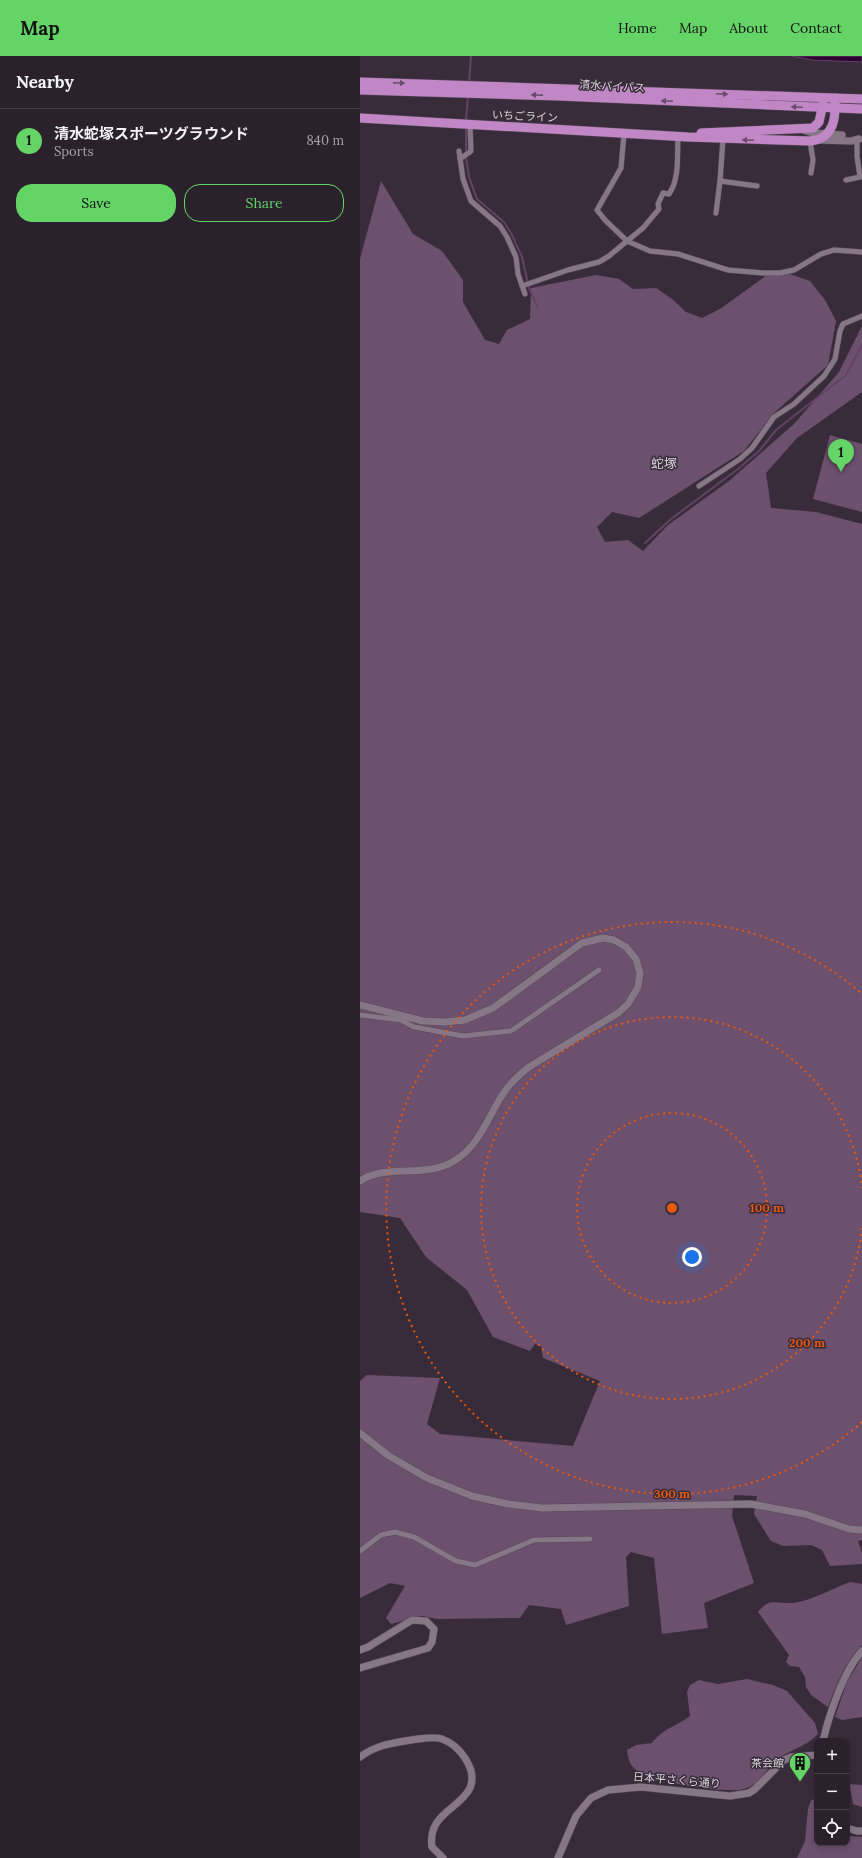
<!DOCTYPE html>
<html lang="en">
<head>
<meta charset="utf-8">
<style>
  body { margin:0; font-family:Lora,"Noto Sans JP",serif; background:#372e38; color:#f1f3f6 }
  .controls { position:absolute; right:12px; bottom:12px; display:grid; overflow:hidden; border-radius:8px; box-shadow:0 2px 6px #0003 }
  .controls button { width:36px; height:36px; display:grid; place-items:center; padding:0; border:0; border-bottom:1px solid #473e48; background:#2b212c; color:#f1f3f6; font:20px sans-serif }
  .you { position:absolute; left:332px; top:1201px; width:14px; height:14px; margin:-10px; border:3px solid #fff; border-radius:50%; background:#1a73e8; box-shadow:0 0 0 6px #1a73e833 }
  .badge { display:grid; place-items:center; width:26px; height:26px; border-radius:50%; background:#65d467; color:#111; font-size:13px; font-weight:700 }
  .pin { position:absolute; translate:-50% -33px; filter:drop-shadow(0 1px 2px #0008) }
  .pin::after { content:''; position:absolute; top:21px; width:14px; height:12px; background:inherit; clip-path:polygon(0 0,100% 0,50% 100%) }
  .list { margin:0; padding:0; list-style:none }
  h2 { display:flex; justify-content:space-between; align-items:center; height:52px; margin:0; padding:0 16px; font-size:17px }
  h2 small { font-size:13px; font-weight:400; color:#a6a3a9 }
  .list li { display:grid; grid-template-columns:26px 1fr auto; gap:12px; align-items:center; box-sizing:border-box; height:64px; padding:0 16px; border-top:1px solid #473e48 }
  .list b { display:block; font-size:15px; white-space:nowrap }
  .list p { margin:0; font-size:13px; white-space:nowrap; color:#a6a3a9 }
  .list em { font-size:13px; font-style:normal; color:#a6a3a9 }
  .actions { display:flex; gap:8px; padding:12px 16px }
  .actions a { flex:1; padding:9px 0; border:1px solid #65d467; border-radius:16px; text-align:center; font-size:14px; color:#65d467 }
  .actions .main { background:#65d467; color:#111 }
  .icon { flex:none; width:22px; height:22px; fill:none; stroke:currentColor; stroke-width:2; stroke-linecap:round; stroke-linejoin:round }
  .map { position:relative; flex:none; width:502px; height:1802px; overflow:hidden }
  header { display:flex; align-items:center; gap:24px; box-sizing:border-box; height:56px; padding:0 20px; background:#65d467; color:#111 }
  header strong { font-size:19px }
  nav { display:flex; gap:22px; margin-inline-start:auto; font-size:14px }
  main { display:flex }
  aside { flex:1; background:#2b212c }
  .map>svg:first-child { display:block }
  .green { fill:#6c506e }
  .water { fill:#2e0332; stroke:#624265 }
  .lines { fill:none; stroke-linecap:round; stroke-linejoin:round }
  .stream { stroke:#624265; stroke-width:2 }
  .street-casing { stroke:#554a56; stroke-width:6 }
  .secondary-casing { stroke:#554a56; stroke-width:8 }
  .highway-casing { stroke:#554a56; stroke-width:10 }
  .street { stroke:#867787; stroke-width:5 }
  .secondary { stroke:#867787; stroke-width:7 }
  .highway { stroke:#c086c5; stroke-width:9 }
  .oneway { fill:#684c6b }
  .ring { fill:none; stroke:#e8590c; stroke-width:2; stroke-dasharray:2 4 }
  .labels { text-anchor:middle; dominant-baseline:central; stroke-width:3; stroke-linejoin:round; paint-order:stroke }
  .street-label { font-size:11px; fill:#dcd4dd; stroke:#392c3a }
  .poi-label { font-size:11px; fill:#dcd4dd; stroke:#392c3a; text-anchor:end }
  .quarter-label { font-size:13px; fill:#dcd4dd; stroke:#392c3a }
  .centre { fill:#e8590c; stroke:#392c3a; stroke-width:2 }
  .ring-label { font-size:12px; text-anchor:middle; font-weight:bold; fill:#e8590c; stroke:#392c3a; stroke-width:3; stroke-linejoin:round; paint-order:stroke }
</style>
</head>
<body>
<header>
<strong>Map</strong>
<nav><a>Home</a><a>Map</a><a>About</a><a>Contact</a></nav>
</header>
<main>
<aside>
<h2>Nearby<small></small></h2>
<ul class="list">
<li><span class="badge">1</span><div><b>清水蛇塚スポーツグラウンド</b><p>Sports</p></div><em>840 m</em></li>
</ul>
<div class="actions"><a class="main">Save</a><a>Share</a></div>
</aside>
<div class="map">
<svg width="502" height="1802" viewBox="0 0 502 1802">
  <rect width="100%" height="100%" fill="#392c3a"/>
  <g class="green">
    <path d="M21,125L53,178L82,195L103,224V246L125,284L139,288L147,274L170,263L171,232L236,219L259,223L273,233L296,232L312,243L326,256L342,262L360,253L407,219L427,217L450,225L465,244L476,265L468,309L414,357L384,395L279,462L252,456L237,471L245,486L268,484L283,495L308,469L369,425L434,368L479,316L502,270V336L437,382L406,417L411,452L456,456L502,468V1484L498,1485L502,1497V1508L470,1510L462,1494L451,1489L423,1490L411,1485L394,1458L397,1440L374,1439L372,1460L394,1527L344,1547L348,1572L302,1578L294,1502L271,1496L266,1501L269,1550L206,1569L201,1553L169,1549L160,1562L77,1563L62,1560L31,1568L26,1562L45,1530L30,1527L0,1542V1325L7,1319L80,1322L67,1368L80,1378L213,1390L240,1325L183,1302L181,1290L175,1288L170,1295L133,1281L107,1234L66,1201L40,1162L0,1156V203Z"/>
    <path d="M470,379L502,388V456L453,443Z"/>
    <path d="M490,1526L502,1528V1589C485,1606 477,1628 468,1651L451,1639L446,1631L445,1621L439,1611L430,1610L426,1606L429,1599L398,1556C409,1541 417,1548 432,1547C448,1546 474,1532 490,1526Z"/>
    <path d="M502,1601V1661L482,1664L475,1661L487,1626Z"/>
    <path d="M387,1623L413,1629L427,1635L455,1667L458,1678C449,1688 434,1693 422,1700C407,1708 402,1729 384,1733C366,1738 289,1726 275,1713C269,1708 268,1701 267,1694L276,1689L292,1687C303,1672 316,1671 330,1660L327,1636L330,1629L339,1624L358,1628Z"/>
    <path d="M487,1728L502,1729V1751L493,1748L490,1731H487Z"/>
    <path d="M457,1743V1787H487V1780L502,1781V1802H437L445,1785L448,1753L451,1744Z"/>
  </g>
  <path class="water" d="M432,0H502V6L452,4Z"/>
  <g class="lines">
    <g class="stream">
      <path d="M109,27L111,0"/>
      <path d="M106,64L108,41"/>
      <path d="M106,96V71"/>
      <path d="M106,101L109,121L117,143L144,166L151,177L162,201L169,232L178,252"/>
      <path d="M285,487L311,463L378,413L399,395L416,374L486,319L502,289"/>
    </g>
    <g class="street-casing">
      <g id="street">
        <path d="M264,78L261,112L237,154L245,164L267,185L283,172L299,153L298,148L303,137L309,138C320,122 317,98 318,80"/>
        <path d="M450,85L453,104L451,117"/>
        <path d="M99,95L103,123L111,145L140,170L147,181L156,201L158,218L165,238"/>
        <path d="M100,103L111,95L110,69"/>
        <path d="M486,124L500,121L497,100V84"/>
        <path d="M360,125L397,130"/>
        <path d="M356,157L360,125L363,83"/>
        <path d="M162,230L208,214L239,206L249,200L267,185L290,195L318,198L368,214L403,217H420L434,214L461,198L474,194L502,196"/>
        <path d="M339,430L380,403L392,392L414,361L434,348L464,320L475,303L480,275L483,268L502,260"/>
        <path d="M0,959L41,964L54,971L103,980L151,975L239,914"/>
        <path d="M0,1495L21,1479L35,1476L54,1481L96,1505L115,1509L174,1484L230,1483"/>
      </g>
    </g>
    <g class="secondary-casing">
      <g id="secondary">
        <path d="M443,74L453,77L482,79"/>
        <path d="M459,84L491,85L499,83"/>
        <path d="M0,949L63,965L85,966L105,964L133,952L222,887L243,882L254,884L266,891L276,903L280,917L278,931L268,948L258,957L169,1011C160,1018 152,1025 145,1035C128,1059 121,1089 94,1105C64,1123 27,1107 0,1125"/>
        <path d="M0,1377L29,1400L67,1422L112,1440L148,1448L182,1452L391,1448L445,1458L489,1473L502,1474"/>
        <path d="M0,1594L8,1591L52,1564L66,1565L74,1573L72,1586L68,1592L0,1612"/>
        <path d="M463,1685C469,1659 484,1614 502,1595"/>
        <path d="M0,1701C16,1689 32,1687 51,1684C61,1683 73,1680 82,1683C99,1689 118,1713 110,1732C100,1753 67,1758 72,1791L83,1802"/>
        <path d="M487,1772L497,1775H502"/>
        <path d="M198,1802L216,1760L231,1742L248,1734L281,1731L370,1740L389,1737L395,1733L424,1704L431,1701L457,1699"/>
      </g>
    </g>
    <g class="highway-casing">
      <g id="highway">
        <path d="M0,26L502,43"/>
        <path d="M0,34L199,40L502,53"/>
        <path d="M0,62L328,81L450,85C474,83 476,62 475,42"/>
        <path d="M341,77L453,72L459,66L463,48"/>
      </g>
    </g>
    <use href="#street" class="street"/>
    <use href="#secondary" class="secondary"/>
    <use href="#highway" class="highway"/>
  </g>
  <defs><path id="oneway-solid" d="M-6-.8H1V-3.2L6.5 0L1 3.2V.8H-6Z"/></defs>
  <g class="oneway">
    <use href="#oneway-solid" transform="translate(39 27) rotate(2)"/>
    <use href="#oneway-solid" transform="translate(362 38) rotate(2)"/>
    <use href="#oneway-solid" transform="translate(177 39) rotate(-178)"/>
    <use href="#oneway-solid" transform="translate(307 45) rotate(-177)"/>
    <use href="#oneway-solid" transform="translate(437 51) rotate(-177)"/>
    <use href="#oneway-solid" transform="translate(388 84) rotate(-178)"/>
  </g>
  <g class="ring">
    <circle cx="312" cy="1152" r="95"/>
    <path d="M502 1172A191 191 0 1 1 502 1132"/>
    <path d="M502 1366A286 286 0 1 1 502 938"/>
  </g>
  <defs>
    <g id="building-pin" transform="scale(1.15)"><path d="M0 17L-7.5 6A9.5 9.5 0 1 1 7.5 6Z" fill="#65d467" stroke="#392c3a"/><path d="M-4-6H4V6H1V3H-1V6H-4ZM-2.5-4.3h1.7v1.8h-1.7ZM.8-4.3h1.7v1.8H.8ZM-2.5-1h1.7V.8h-1.7ZM.8-1h1.7V.8H.8Z" fill="#111"/></g>
  </defs>
  <g fill-rule="evenodd">
    <use href="#building-pin" x="440" y="1707"/>
  </g>
  <g class="labels">
    <g class="street-label">
      <text transform="translate(252 30) rotate(3)">清水バイパス</text>
      <text transform="translate(165 60) rotate(3)">いちごライン</text>
      <text transform="translate(317 1724) rotate(5)">日本平さくら通り</text>
    </g>
    <g class="poi-label">
      <text x="424" y="1707">茶会館</text>
    </g>
    <g class="quarter-label">
      <text x="304" y="407">蛇塚</text>
    </g>
  </g>
  <circle cx="312" cy="1152" r="6" class="centre"/>
  <g class="ring-label">
    <text x="407" y="1156">100 m</text>
    <text x="447" y="1291">200 m</text>
    <text x="312" y="1442">300 m</text>
  </g>
</svg>
<div class="controls">
<button>+</button>
<button>−</button>
<button><svg class="icon" aria-label="locate" viewBox="0 0 24 24"><circle cx="12" cy="12" r="6"/><path d="M12 2v4M12 18v4M2 12h4M18 12h4"/></svg></button>
</div>
<div class="you"></div>
<div class="pin badge" style="left:481px;top:416px">1</div>
</div>
</main>
</body>
</html>
